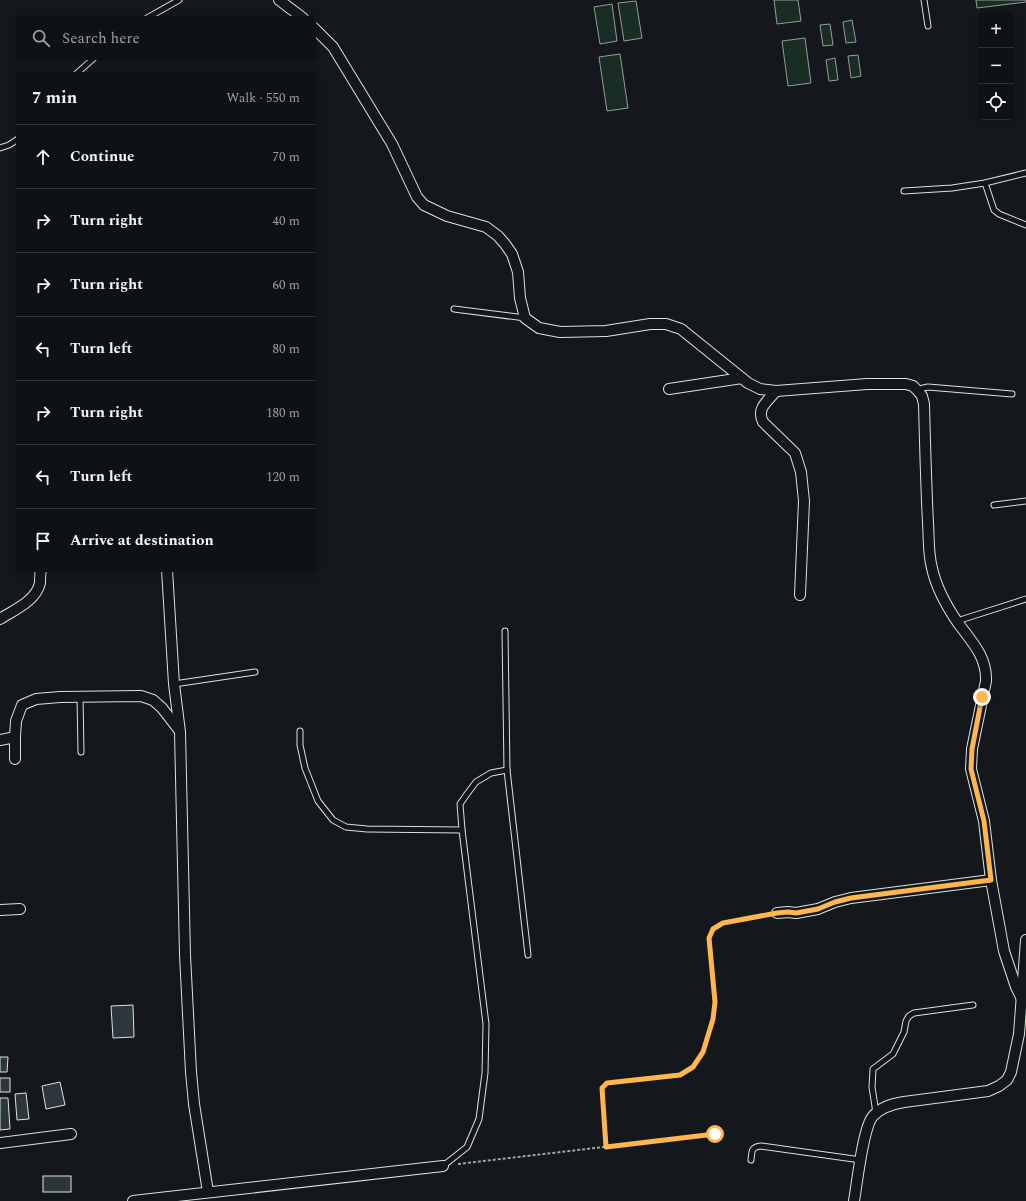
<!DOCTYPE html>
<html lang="en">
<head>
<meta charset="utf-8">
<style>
  body { margin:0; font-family:Spectral,serif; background:#181b1e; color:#f1f3f6 }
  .controls { position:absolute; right:12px; top:12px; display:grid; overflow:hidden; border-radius:6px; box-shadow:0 2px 10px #0003 }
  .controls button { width:36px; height:36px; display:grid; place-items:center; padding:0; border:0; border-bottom:1px solid #2f3234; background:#0f1215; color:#f1f3f6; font:20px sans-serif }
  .stop { position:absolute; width:12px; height:12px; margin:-9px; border:3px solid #ffb74d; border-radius:50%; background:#fff }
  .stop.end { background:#ffb74d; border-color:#fff; box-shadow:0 1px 4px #0008 }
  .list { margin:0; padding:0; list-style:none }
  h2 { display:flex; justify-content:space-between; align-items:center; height:52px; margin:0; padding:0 16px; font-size:17px }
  h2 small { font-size:13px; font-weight:400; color:#9b9ea0 }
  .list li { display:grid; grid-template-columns:26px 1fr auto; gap:12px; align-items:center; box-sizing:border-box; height:64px; padding:0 16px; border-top:1px solid #2f3234 }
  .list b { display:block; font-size:15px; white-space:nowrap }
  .list em { font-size:13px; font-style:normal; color:#9b9ea0 }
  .icon { flex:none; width:22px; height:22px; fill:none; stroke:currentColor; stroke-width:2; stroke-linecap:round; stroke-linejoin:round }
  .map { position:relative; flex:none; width:1026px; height:1201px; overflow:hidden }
  .search { position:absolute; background:#0f1215; box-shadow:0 2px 10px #0003; left:16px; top:16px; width:300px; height:44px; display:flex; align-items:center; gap:10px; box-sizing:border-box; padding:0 14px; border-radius:6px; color:#9b9ea0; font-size:15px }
  .panel { position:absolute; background:#0f1215; box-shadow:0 2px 10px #0003; left:16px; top:72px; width:300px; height:500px; border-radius:6px }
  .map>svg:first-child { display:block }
  .green { fill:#1a2d24; stroke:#939e99 }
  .building { fill:#2c363c; stroke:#d8e6dc }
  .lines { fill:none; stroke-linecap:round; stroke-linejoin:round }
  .service-casing { stroke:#d8e6dc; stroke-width:7 }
  .minor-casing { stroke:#d8e6dc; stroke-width:12 }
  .path { stroke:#9da8a2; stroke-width:2; stroke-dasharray:3 2; stroke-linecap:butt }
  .service { stroke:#14181c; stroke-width:5 }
  .minor { stroke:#14181c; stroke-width:10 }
  .route { stroke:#ffb74d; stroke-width:5 }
</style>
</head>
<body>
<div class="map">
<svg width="1026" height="1201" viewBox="0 0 1026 1201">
  <rect width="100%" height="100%" fill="#14181c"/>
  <g class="green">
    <path d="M774,0H798L801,21L777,24Z"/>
    <path d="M976,0H1026V2L977,8Z"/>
    <path d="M636,1L642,38L624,41L618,3Z"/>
    <path d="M612,4L617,41L600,44L594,7Z"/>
    <path d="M852,20L856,42L846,43L843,22Z"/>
    <path d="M830,24L833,45L823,46L820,25Z"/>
    <path d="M805,38L811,83L788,86L782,41Z"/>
    <path d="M620,54L628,108L607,111L599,57Z"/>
    <path d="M858,55L861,76L851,78L848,56Z"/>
    <path d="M835,58L838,80L829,81L826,60Z"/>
  </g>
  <g class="building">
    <path d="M133,1005L134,1037L113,1038L111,1006Z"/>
    <path d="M0,1057H8L7,1072H0Z"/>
    <rect x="0" y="1078" width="10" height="14"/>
    <path d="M60,1082L65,1105L46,1109L42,1086Z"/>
    <path d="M26,1093L29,1119L17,1120L15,1094Z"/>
    <path d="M0,1098H8L10,1129L0,1130Z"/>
    <rect x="43" y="1176" width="28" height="16"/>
  </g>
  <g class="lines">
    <g class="service-casing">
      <g id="service">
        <path d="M924,0L928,26"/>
        <path d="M147,18L179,0"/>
        <path d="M76,74L94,58"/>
        <path d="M0,148L9,145L18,139"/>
        <path d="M985,183L994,210L999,214L1026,225"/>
        <path d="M904,191L952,188L985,183L1026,173"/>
        <path d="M454,309L525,318"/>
        <path d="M918,391L923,388L928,387L1012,394"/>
        <path d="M994,505L1026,501"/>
        <path d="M957,621L1026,599"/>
        <path d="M505,631L507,770L528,955"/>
        <path d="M174,684L255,672"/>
        <path d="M80,697L81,752"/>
        <path d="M300,731V745L305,768L318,801L333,820L346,827L367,829L462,830"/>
        <path d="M876,1113L872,1087L873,1069L893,1054L904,1032L906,1021L909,1016L914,1013L973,1005"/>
        <path d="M751,1160C752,1151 751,1147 761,1146L861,1160"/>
        <path d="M443,1166L467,1147L479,1119L485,1073L486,1024L462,830L460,804L467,794L476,782L491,773L507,770"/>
      </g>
    </g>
    <g class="minor-casing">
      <g id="minor">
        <path d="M279,0L303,18"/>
        <path d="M314,28L333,47L392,144L417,197L424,205L447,216L486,227L498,236L505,244L512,254L518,272L520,298L525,318L539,328L560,332L606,331L650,324H666L681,329L748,383L760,389L776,391L867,384H906L913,386L918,391L922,396L924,404C925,444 926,483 928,523C929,537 928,554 932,568C936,587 947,607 958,623C972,642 987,657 986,681L972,749L971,769L984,821L991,880L1004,951L1016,987L1023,1001"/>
        <path d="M669,389L742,378"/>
        <path d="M776,391C768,401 756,408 763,422L795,453L801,472L804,501L800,595"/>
        <path d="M167,570L174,684L180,732L185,955L191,1072L194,1104L208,1192"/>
        <path d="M0,619C14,610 36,601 40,583C40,579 40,574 41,570"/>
        <path d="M0,740L15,737"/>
        <path d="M15,759V737L16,721L22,705L36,699L60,697L141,696L153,700L162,708L179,730"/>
        <path d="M0,910L20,909"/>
        <path d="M777,913L788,912L796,913L818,909L835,902L851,898L991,880"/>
        <path d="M0,1143L71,1134"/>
        <path d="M133,1201L443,1166"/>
        <path d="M854,1201C857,1184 863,1127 873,1116C881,1107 892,1104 904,1102L988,1091L999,1086L1007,1080L1011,1072L1019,1034L1026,940"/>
      </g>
    </g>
    <g class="path">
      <path d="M606,1147L602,1088L607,1083L680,1075L693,1067L703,1052L713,1019L715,1002L709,938L713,929L723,923L768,915"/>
      <path d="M458,1164L715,1134"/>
    </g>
    <use href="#service" class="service"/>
    <use href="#minor" class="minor"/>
  </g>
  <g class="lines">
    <path class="route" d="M715,1134L606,1147L602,1088L607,1083L680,1075L693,1067L703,1052L713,1019L715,1002L709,938L713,929L723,923L777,913L788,912L796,913L818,909L835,902L851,898L991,880L984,821L971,769L972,749L982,697"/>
  </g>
</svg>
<div class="controls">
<button>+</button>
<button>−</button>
<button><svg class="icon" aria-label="locate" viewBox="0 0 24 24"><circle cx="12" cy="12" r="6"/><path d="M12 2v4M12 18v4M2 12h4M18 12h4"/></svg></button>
</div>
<div class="stop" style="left:715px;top:1134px"></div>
<div class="stop end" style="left:982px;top:697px"></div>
<div class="search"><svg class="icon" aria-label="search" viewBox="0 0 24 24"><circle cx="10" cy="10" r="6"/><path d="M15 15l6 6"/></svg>Search here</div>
<section class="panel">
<h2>7 min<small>Walk · 550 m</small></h2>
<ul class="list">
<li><svg class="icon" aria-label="ahead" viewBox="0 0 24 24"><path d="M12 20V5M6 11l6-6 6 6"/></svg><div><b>Continue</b></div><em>70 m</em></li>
<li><svg class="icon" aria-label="right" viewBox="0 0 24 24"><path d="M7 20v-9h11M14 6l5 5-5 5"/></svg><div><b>Turn right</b></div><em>40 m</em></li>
<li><svg class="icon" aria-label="right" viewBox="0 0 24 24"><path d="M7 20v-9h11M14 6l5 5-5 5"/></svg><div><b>Turn right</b></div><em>60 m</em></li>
<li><svg class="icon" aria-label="left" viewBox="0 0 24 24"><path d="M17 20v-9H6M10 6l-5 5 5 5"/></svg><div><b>Turn left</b></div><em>80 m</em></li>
<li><svg class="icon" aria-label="right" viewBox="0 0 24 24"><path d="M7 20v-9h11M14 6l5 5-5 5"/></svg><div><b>Turn right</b></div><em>180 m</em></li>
<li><svg class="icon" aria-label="left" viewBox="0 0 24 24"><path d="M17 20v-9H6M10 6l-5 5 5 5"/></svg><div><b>Turn left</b></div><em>120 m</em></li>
<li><svg class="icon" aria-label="arrive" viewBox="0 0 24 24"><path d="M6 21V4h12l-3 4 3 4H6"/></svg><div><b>Arrive at destination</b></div></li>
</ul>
</section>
</div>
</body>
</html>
